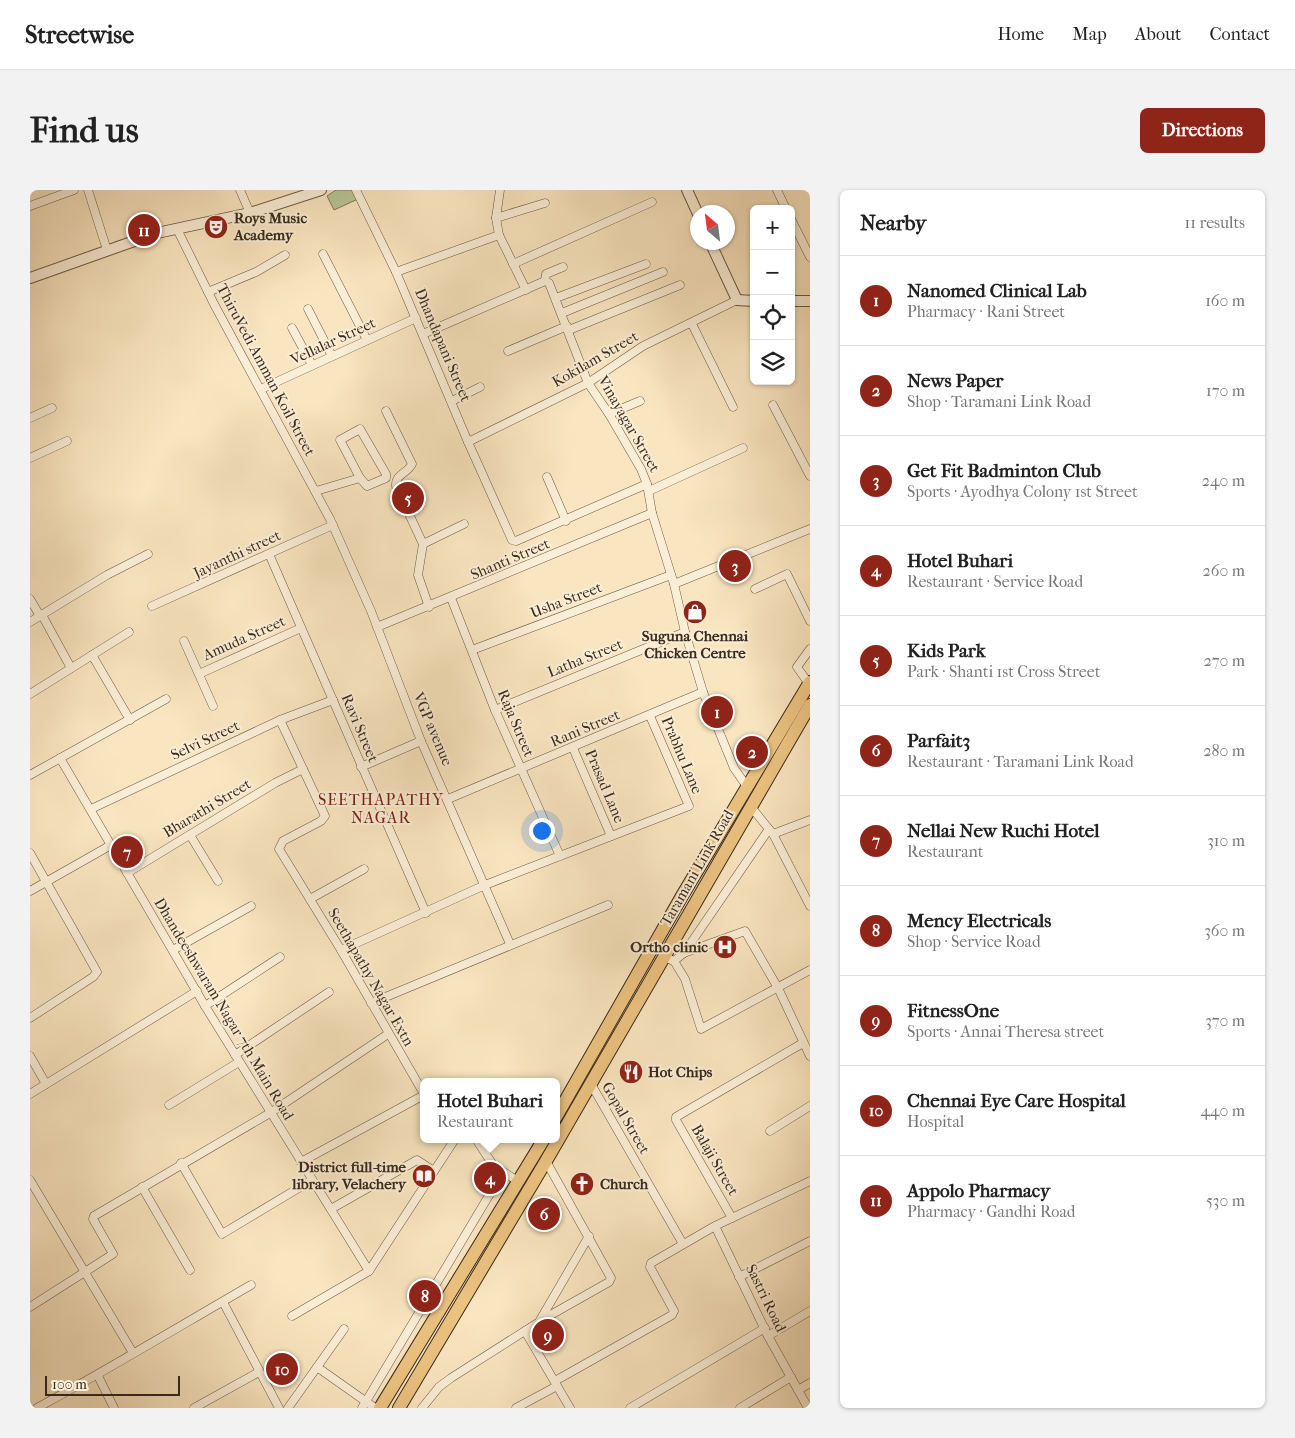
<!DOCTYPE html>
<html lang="en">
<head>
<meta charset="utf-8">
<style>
  body { margin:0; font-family:"IM FELL French Canon",serif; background:#f2f2f2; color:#222 }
  .controls { position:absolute; right:15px; top:15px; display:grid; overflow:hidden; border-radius:8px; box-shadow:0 1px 4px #0004 }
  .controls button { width:45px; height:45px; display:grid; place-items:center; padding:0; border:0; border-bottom:1px solid #e0e0e0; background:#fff; color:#222; font:25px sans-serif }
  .compass { position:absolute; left:660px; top:15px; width:45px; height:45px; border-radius:50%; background:#fff; box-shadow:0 1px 4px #0004; rotate:332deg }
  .scale { position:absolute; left:15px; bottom:12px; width:135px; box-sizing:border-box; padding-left:5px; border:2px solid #392a1b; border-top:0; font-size:14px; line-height:18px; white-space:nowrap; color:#392a1b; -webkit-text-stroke:4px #fbeed6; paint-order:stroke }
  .you { position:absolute; left:511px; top:640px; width:18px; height:18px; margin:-12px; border:4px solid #fff; border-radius:50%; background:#1a73e8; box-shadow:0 0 0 8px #1a73e833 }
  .badge { display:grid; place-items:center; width:32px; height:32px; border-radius:50%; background:#8f2418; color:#fff; font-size:16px; font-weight:700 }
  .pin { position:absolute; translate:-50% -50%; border:2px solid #fff; box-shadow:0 1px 5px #0006 }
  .popup { position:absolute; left:390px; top:888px; width:140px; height:65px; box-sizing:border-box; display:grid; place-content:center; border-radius:8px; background:#fff; filter:drop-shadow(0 1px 4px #0005); font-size:16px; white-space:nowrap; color:#767676 }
  .popup b { font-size:19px; color:#222 }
  .popup::after { content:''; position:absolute; left:50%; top:100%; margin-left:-10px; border:10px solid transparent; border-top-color:#fff }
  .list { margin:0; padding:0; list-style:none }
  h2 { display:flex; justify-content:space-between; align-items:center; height:65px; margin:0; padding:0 20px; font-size:21px }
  h2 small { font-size:16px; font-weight:400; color:#767676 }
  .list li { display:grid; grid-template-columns:32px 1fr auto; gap:15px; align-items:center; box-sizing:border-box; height:90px; padding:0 20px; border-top:1px solid #e0e0e0 }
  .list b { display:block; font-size:19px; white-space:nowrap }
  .list p { margin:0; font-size:16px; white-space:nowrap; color:#767676 }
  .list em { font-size:16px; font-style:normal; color:#767676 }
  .icon { flex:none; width:28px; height:28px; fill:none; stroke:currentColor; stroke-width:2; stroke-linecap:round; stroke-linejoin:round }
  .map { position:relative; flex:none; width:780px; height:1218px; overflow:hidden; border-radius:8px }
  header { display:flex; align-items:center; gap:30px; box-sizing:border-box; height:70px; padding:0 25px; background:#fff; border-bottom:1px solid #e0e0e0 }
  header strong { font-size:24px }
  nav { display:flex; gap:28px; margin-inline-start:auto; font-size:18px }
  .intro { display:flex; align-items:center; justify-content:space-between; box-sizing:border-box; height:120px; padding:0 30px }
  h1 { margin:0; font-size:35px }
  .button { padding:12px 22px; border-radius:8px; background:#8f2418; color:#fff; font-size:18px; font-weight:700 }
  main { display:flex; gap:30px; padding:0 30px }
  aside { flex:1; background:#fff; border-radius:8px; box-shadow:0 1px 4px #0004 }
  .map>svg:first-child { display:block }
  .green { fill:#bac595; stroke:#7a7858 }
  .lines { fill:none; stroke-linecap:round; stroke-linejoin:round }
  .minor-casing { stroke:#695944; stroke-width:9 }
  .tertiary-casing { stroke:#695944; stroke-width:12 }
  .primary-casing { stroke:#392a1b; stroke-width:14 }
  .minor { stroke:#fbeed6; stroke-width:8 }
  .tertiary { stroke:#fbeed6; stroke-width:10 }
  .primary { stroke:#ecc280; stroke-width:12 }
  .labels { text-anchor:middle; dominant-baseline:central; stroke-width:4; stroke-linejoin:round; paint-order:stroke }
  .poi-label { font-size:15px; font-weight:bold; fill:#392a1b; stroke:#fbeed6; text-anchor:start }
  .street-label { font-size:15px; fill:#392a1b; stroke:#fbeed6 }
  .neighbourhood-label { font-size:16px; letter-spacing:1px; fill:#7a1f14; stroke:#fbeed6 }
</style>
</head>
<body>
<header>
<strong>Streetwise</strong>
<nav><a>Home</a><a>Map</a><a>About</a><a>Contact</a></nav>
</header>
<div class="intro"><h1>Find us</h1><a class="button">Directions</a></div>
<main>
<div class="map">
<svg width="780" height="1218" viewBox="0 0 780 1218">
  <rect width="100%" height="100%" fill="#f9e5c0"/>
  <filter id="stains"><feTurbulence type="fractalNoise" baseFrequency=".004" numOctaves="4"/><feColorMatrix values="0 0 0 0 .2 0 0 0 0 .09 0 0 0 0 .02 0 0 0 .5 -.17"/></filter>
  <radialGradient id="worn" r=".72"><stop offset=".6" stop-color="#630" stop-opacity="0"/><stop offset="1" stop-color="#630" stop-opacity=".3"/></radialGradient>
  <path class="green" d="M306,0H324L328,9L304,20L297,6Z"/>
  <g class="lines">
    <g class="minor-casing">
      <g id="minor">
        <path d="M58,0L77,60"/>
        <path d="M210,0L220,23"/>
        <path d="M326,0L366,82L438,252L482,350L486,351L617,294"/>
        <path d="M470,0L466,28L469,45L496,100"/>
        <path d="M747,0L756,19"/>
        <path d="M0,16L44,0"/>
        <path d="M466,28L515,13"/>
        <path d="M761,29L780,67"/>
        <path d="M147,39L184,114L300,329L341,421L391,551L480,754"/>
        <path d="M293,64L337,150"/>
        <path d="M483,74L622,12"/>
        <path d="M366,82L469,45"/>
        <path d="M515,91L516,84L533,77"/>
        <path d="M178,102L226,82L255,65"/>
        <path d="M526,108L616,74"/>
        <path d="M278,119L302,166"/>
        <path d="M532,123L633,82"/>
        <path d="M662,134L703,217"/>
        <path d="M262,138L282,175"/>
        <path d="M539,140L650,95"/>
        <path d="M393,144L515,91L519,93L558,193L579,224L611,279L617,294L622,323L644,394L655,442L673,502L704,578L718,598"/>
        <path d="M478,161L537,136"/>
        <path d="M231,199L386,128"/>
        <path d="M422,211L450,197"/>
        <path d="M743,215L780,286"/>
        <path d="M356,221L382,274C378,283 365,284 366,296L393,354L388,385L399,417"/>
        <path d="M579,224L610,211"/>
        <path d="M0,228L22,218"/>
        <path d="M438,252L558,193L613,156L707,110"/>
        <path d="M0,268L37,251"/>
        <path d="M517,287L536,331"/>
        <path d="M286,301L330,288L337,296L356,288V284L330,239L310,250L330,288"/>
        <path d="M619,301L713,258"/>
        <path d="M393,354L434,334"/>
        <path d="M239,364L396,723"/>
        <path d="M644,394L780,339"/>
        <path d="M725,399L757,384L780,431"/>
        <path d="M421,408L465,520L530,666"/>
        <path d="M0,409L10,426"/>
        <path d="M122,416L303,335"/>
        <path d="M12,425L41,478"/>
        <path d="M0,432L77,385L118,364"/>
        <path d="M347,437L622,323"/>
        <path d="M154,451L183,516"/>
        <path d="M442,460L641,385"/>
        <path d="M62,465L100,530"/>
        <path d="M169,484L271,438"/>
        <path d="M779,494L767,477L780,459"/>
        <path d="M0,504L99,442"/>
        <path d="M465,520L655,442"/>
        <path d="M250,530L295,626L291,631L253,651L249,659L311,760L394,904"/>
        <path d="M543,558L581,646"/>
        <path d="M30,568L175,816L339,1081"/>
        <path d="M331,577L391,551"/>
        <path d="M0,585L136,509"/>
        <path d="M418,609L673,502"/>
        <path d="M721,617L743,644L780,716"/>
        <path d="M61,619L250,530L303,510"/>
        <path d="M743,644L780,630"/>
        <path d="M160,645L188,691"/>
        <path d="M0,663L67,782L63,787L0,828"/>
        <path d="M97,683L245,593L273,579"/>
        <path d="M0,701L81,655"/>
        <path d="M280,709L334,679"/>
        <path d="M143,760L221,716"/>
        <path d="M311,760L455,695L659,616L620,526"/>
        <path d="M654,763L715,741L748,798L780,866"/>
        <path d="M639,769L644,771L654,763L739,639"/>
        <path d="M644,771L655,789L671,839L780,780"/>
        <path d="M341,813L578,715"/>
        <path d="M175,816L250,767"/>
        <path d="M205,865L299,802"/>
        <path d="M0,866L16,894"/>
        <path d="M561,894L653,1054"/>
        <path d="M0,904L167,801"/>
        <path d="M139,915L209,872"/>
        <path d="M740,941L780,916"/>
        <path d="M446,949L463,975L489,992"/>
        <path d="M271,972L394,905"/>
        <path d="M151,973L192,1044L282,990"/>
        <path d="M0,990L103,1163"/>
        <path d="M112,997L160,1080"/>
        <path d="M301,1019L387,970L404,981"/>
        <path d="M702,1028L646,930V927L773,853"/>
        <path d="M685,1036L738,1146L778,1218"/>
        <path d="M709,1087L780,1051"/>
        <path d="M193,1112L249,1218"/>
        <path d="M0,1117L83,1064L63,1029L64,1026L240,923L358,844"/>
        <path d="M262,1126L339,1081L425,949"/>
        <path d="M510,1131L579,1092L581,1088L516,971"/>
        <path d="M495,1141L540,1218"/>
        <path d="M738,1146L780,1121"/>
        <path d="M287,1177L345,1218"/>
        <path d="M68,1186L84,1218"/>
        <path d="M525,1191L642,1125L644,1121L620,1077L621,1073L685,1036L780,991"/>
        <path d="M768,1200L780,1193"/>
        <path d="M7,1218C79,1179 150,1136 221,1095"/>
        <path d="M164,1218L229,1182"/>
        <path d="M258,1218L314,1139"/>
        <path d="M332,1218L473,982"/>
        <path d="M392,1218L409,1197L421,1188L509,1132L559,1046"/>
        <path d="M486,1218L527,1196"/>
        <path d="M600,1218L735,1138"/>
        <path d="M710,1218L761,1187"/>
      </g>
    </g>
    <g class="tertiary-casing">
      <g id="tertiary">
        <path d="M657,0L668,24"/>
        <path d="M680,52L707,110L724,111"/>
        <path d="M0,88L127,43L220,23L291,0"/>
        <path d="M761,111H780"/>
      </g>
    </g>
    <g class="primary-casing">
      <g id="primary">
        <path d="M526,927L652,706L780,492"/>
        <path d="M350,1218L514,949"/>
        <path d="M369,1218L516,971L780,515"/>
      </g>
    </g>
    <use href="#minor" class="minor"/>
    <use href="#tertiary" class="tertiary"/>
    <use href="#primary" class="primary"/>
  </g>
  <defs>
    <g id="theatre-disc" transform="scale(1.25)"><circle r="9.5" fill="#8f2418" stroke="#fbeed6"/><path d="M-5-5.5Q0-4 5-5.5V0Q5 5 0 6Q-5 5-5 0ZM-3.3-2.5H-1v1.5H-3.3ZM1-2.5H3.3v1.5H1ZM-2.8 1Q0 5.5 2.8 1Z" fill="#fff"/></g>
    <g id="shop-disc" transform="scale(1.25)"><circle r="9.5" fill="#8f2418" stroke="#fbeed6"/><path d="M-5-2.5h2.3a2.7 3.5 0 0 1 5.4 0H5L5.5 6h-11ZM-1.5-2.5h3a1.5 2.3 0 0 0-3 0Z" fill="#fff"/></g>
    <g id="hospital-disc" transform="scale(1.25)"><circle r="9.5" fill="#8f2418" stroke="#fbeed6"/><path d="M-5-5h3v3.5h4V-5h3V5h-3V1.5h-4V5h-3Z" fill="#fff"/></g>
    <g id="restaurant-disc" transform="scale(1.25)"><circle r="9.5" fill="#8f2418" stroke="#fbeed6"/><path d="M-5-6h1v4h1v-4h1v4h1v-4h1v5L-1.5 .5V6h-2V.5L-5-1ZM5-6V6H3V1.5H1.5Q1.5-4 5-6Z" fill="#fff"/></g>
    <g id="library-disc" transform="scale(1.25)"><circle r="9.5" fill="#8f2418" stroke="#fbeed6"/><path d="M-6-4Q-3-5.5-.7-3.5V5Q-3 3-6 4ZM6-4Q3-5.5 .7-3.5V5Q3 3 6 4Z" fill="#fff"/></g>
    <g id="church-disc" transform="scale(1.25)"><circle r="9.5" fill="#8f2418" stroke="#fbeed6"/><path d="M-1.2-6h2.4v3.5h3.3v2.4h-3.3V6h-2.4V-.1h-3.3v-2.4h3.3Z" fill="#fff"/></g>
  </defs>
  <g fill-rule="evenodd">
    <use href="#theatre-disc" x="186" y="37"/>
    <use href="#shop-disc" x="665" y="422"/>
    <use href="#hospital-disc" x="695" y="757"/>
    <use href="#restaurant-disc" x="601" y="882"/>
    <use href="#library-disc" x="394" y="986"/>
    <use href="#church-disc" x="552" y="994"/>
  </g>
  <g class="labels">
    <g class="poi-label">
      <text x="204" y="28">Roys Music<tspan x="204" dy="17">Academy</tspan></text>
      <text x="665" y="446" text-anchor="middle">Suguna Chennai<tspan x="665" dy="17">Chicken Centre</tspan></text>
      <text x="678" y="757" text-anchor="end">Ortho clinic</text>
      <text x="618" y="882">Hot Chips</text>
      <text x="376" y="977" text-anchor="end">District full-time<tspan x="376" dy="17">library, Velachery</tspan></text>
      <text x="570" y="994">Church</text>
    </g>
    <g class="street-label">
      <text transform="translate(303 151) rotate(-25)">Vellalar Street</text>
      <text transform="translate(413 155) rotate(67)">Dhandapani Street</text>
      <text transform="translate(565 169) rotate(-30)">Kokilam Street</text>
      <text transform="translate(236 180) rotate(62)">ThiruVedi Amman Koil Street</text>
      <text transform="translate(599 234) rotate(60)">Vinayagar Street</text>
      <text transform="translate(207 364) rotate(-25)">Jayanthi street</text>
      <text transform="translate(480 369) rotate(-23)">Shanti Street</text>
      <text transform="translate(536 410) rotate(-21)">Usha Street</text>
      <text transform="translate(214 448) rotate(-24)">Amuda Street</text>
      <text transform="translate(555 468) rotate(-22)">Latha Street</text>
      <text transform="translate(486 533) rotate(67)">Raja Street</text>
      <text transform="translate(330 538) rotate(67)">Ravi Street</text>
      <text transform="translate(555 538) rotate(-23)">Rani Street</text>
      <text transform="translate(403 539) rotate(67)">VGP avenue</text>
      <text transform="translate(175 550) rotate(-25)">Selvi Street</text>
      <text transform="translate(652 565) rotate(67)">Prabhu Lane</text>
      <text transform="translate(575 596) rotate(67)">Prasad Lane</text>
      <text transform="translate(177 618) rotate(-31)">Bharathi Street</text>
      <text transform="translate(667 678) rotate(-60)">Taramani Link Road</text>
      <text transform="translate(341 787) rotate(60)">Seethapathy Nagar Extn</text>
      <text transform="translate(194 819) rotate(59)">Dhandeeshwaram Nagar 7th Main Road</text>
      <text transform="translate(596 928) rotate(60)">Gopal Street</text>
      <text transform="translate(685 970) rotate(60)">Balaji Street</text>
      <text transform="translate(736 1108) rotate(64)">Sastri Road</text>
    </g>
    <g class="neighbourhood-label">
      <text x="351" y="609">SEETHAPATHY<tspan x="351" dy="18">NAGAR</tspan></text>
    </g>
  </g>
  <rect width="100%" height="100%" filter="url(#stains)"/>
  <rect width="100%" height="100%" fill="url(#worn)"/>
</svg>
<div class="controls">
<button>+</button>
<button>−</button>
<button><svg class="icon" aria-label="locate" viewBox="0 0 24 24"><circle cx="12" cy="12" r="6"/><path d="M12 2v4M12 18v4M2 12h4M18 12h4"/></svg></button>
<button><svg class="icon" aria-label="layers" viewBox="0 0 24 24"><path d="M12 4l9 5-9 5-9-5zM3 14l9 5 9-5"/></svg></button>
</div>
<svg class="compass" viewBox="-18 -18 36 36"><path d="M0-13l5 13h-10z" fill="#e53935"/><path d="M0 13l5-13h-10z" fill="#767676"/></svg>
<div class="scale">100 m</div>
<div class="you"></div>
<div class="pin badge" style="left:687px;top:522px">1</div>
<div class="pin badge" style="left:722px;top:562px">2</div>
<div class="pin badge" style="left:705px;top:376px">3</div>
<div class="pin badge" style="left:460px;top:988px">4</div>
<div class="popup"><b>Hotel Buhari</b>Restaurant</div>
<div class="pin badge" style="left:378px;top:308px">5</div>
<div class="pin badge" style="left:514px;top:1024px">6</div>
<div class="pin badge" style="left:97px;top:662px">7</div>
<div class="pin badge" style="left:395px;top:1106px">8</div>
<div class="pin badge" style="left:518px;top:1145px">9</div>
<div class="pin badge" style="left:252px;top:1179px">10</div>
<div class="pin badge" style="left:114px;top:40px">11</div>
</div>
<aside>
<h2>Nearby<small>11 results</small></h2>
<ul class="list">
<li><span class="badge">1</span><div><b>Nanomed Clinical Lab</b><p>Pharmacy · Rani Street</p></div><em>160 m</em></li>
<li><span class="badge">2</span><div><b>News Paper</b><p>Shop · Taramani Link Road</p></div><em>170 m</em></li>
<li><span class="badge">3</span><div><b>Get Fit Badminton Club</b><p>Sports · Ayodhya Colony 1st Street</p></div><em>240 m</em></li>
<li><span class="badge">4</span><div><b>Hotel Buhari</b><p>Restaurant · Service Road</p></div><em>260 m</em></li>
<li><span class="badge">5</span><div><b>Kids Park</b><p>Park · Shanti 1st Cross Street</p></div><em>270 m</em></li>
<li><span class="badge">6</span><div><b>Parfait3</b><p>Restaurant · Taramani Link Road</p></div><em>280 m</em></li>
<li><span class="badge">7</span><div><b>Nellai New Ruchi Hotel</b><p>Restaurant</p></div><em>310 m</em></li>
<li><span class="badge">8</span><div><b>Mency Electricals</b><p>Shop · Service Road</p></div><em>360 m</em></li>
<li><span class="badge">9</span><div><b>FitnessOne</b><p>Sports · Annai Theresa street</p></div><em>370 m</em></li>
<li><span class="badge">10</span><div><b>Chennai Eye Care Hospital</b><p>Hospital</p></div><em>440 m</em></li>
<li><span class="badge">11</span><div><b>Appolo Pharmacy</b><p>Pharmacy · Gandhi Road</p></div><em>530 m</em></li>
</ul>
</aside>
</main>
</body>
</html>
